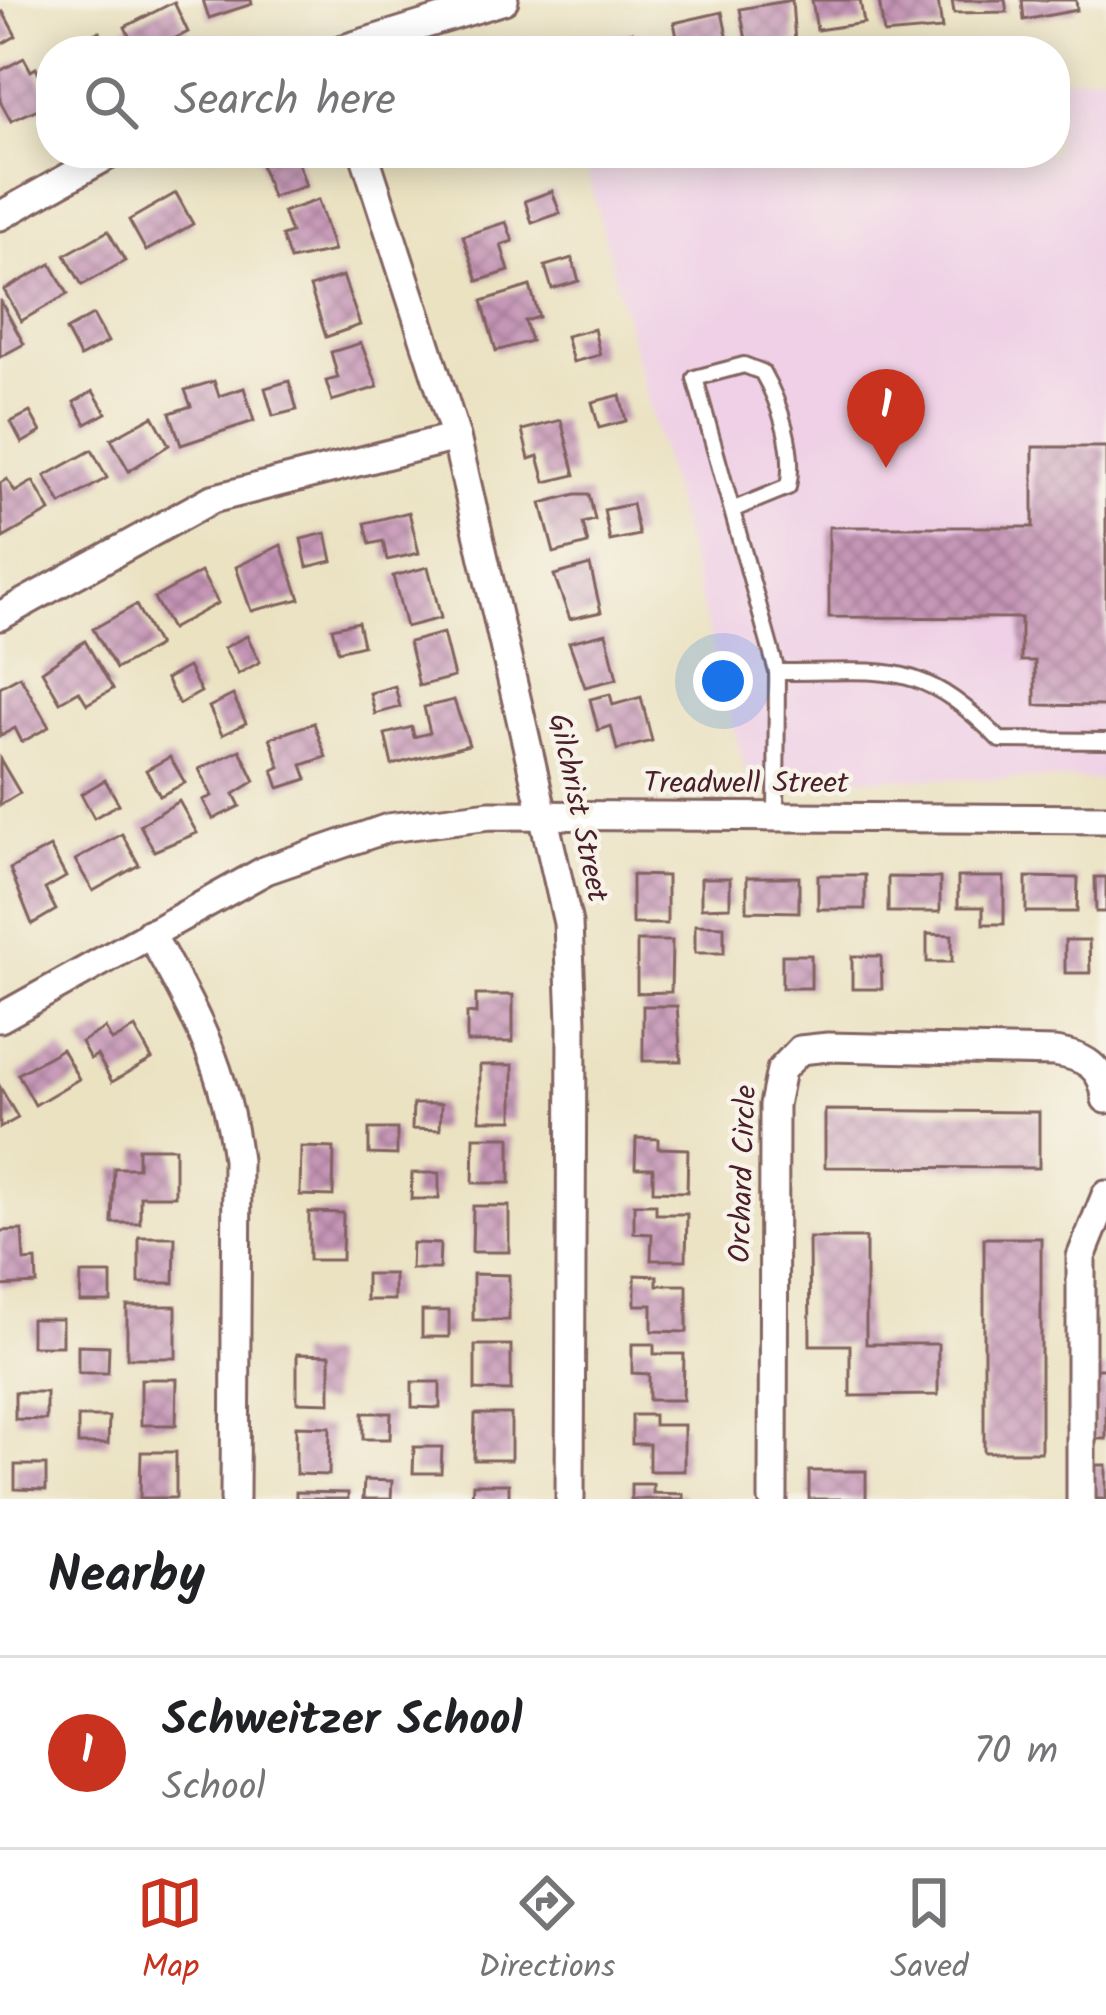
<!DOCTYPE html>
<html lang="en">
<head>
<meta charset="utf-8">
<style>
  body { margin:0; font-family:Kalam,sans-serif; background:#f2f2f2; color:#202124 }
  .you { position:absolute; left:723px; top:681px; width:42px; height:42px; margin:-30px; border:9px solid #fff; border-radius:50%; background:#1a73e8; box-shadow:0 0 0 18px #1a73e833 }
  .badge { display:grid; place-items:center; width:78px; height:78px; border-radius:50%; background:#c8321e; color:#fff; font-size:39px; font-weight:700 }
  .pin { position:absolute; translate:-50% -99px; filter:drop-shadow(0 3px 6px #0008) }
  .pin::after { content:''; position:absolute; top:63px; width:42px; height:36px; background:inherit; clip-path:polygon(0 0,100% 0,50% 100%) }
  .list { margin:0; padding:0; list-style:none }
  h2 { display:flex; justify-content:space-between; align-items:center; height:156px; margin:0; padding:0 48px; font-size:51px }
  h2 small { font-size:39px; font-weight:400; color:#757577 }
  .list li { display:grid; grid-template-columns:78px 1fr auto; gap:36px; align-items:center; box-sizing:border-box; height:192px; padding:0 48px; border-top:3px solid #e0e0e0 }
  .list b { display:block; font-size:45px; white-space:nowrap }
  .list p { margin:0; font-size:39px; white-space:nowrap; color:#757577 }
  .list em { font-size:39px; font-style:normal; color:#757577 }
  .icon { flex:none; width:66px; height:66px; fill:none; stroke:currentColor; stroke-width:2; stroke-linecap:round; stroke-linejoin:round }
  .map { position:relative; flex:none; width:1106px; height:1499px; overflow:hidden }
  .search { position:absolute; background:#fff; box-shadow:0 6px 30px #0003; left:36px; right:36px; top:36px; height:132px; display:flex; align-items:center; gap:30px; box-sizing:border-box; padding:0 42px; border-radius:48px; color:#757577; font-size:45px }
  .sheet { height:348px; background:#fff }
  nav { display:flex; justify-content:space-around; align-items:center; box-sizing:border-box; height:168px; border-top:3px solid #e0e0e0; background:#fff; font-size:33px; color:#757577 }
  nav a { display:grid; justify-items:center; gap:6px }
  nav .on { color:#c8321e }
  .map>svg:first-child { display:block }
  .built { fill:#efd0e6 }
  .building { fill:url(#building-cross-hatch) }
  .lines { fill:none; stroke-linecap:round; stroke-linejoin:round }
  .service-casing { stroke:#826360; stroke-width:20 }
  .minor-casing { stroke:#826360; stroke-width:33 }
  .service { stroke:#fff; stroke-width:14 }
  .minor { stroke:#fff; stroke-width:27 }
  .labels { text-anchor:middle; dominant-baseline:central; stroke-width:9; stroke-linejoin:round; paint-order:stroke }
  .street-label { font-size:30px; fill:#4a1f2b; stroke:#f7f3e8 }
</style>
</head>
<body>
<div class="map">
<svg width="1106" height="1499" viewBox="0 0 1106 1499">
  <defs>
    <pattern id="building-cross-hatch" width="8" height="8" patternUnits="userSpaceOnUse" patternTransform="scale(3)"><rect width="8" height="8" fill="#c696b7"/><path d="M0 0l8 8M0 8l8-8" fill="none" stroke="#a37a95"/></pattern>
  </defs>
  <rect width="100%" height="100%" fill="#f7f3e8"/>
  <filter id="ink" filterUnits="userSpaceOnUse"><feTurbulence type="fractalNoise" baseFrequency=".00833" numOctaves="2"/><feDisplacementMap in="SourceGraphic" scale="24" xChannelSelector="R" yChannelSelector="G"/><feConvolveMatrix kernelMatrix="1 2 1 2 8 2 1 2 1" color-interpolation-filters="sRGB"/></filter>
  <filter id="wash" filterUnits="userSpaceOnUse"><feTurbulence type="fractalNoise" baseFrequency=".004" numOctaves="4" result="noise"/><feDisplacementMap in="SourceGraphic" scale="48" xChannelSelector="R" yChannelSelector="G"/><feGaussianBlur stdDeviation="2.7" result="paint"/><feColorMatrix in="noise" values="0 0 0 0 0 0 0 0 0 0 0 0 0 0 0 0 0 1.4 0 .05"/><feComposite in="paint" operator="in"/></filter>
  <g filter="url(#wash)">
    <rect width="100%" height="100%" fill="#ebe2c2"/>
    <path class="built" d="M1106,73V780L747,777L584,160L613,153H1055V79Z"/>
    <g id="blocks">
      <g class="building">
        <path d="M203,0H251L252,4L209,18Z"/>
        <path d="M792,0L795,43L747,45L740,9Z"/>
        <path d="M812,0H860L864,23L817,30Z"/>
        <path d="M879,0H938L942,29L884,34Z"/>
        <path d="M952,0H1005L1007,12L954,13Z"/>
        <path d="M1022,0H1076L1077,10L1024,20Z"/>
        <path d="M174,2L188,32L149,51H136L125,27Z"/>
        <path d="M3,12L16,36L0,45V14Z"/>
        <path d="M722,12L729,45L680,51L674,23Z"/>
        <path d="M99,31L110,51H73L71,47Z"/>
        <path d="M632,32L637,51H606L603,39Z"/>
        <path d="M24,58L31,71L36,68L51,103L11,121L0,101V71Z"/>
        <path d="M257,153H295L306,186L272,197Z"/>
        <path d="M552,191L560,213L532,223L525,201Z"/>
        <path d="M176,193L193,224L146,251L129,220Z"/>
        <path d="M318,200L334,251L290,260L282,236L291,233L283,212Z"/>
        <path d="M506,222L513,241L501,245L509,271L478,281L463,236Z"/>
        <path d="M108,231L125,261L82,285L65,255Z"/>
        <path d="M572,258L579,281L552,289L545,266Z"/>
        <path d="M51,264L68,294L21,321L4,290Z"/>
        <path d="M343,276L360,325L326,337L310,287Z"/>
        <path d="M530,286L539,317L525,321L531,341L496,351L482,301Z"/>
        <path d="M0,300L24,344L0,357Z"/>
        <path d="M93,315L108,342L80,357L66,330Z"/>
        <path d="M594,329L600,355L573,362L566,336Z"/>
        <path d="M361,343L378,387L332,401L326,381L338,378L331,352Z"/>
        <path d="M214,381L219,396L244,388L254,421L181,445L170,413L191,406L185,390Z"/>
        <path d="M289,381L297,410L273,416L265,388Z"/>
        <path d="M93,391L106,413L86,424L74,402Z"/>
        <path d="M620,395L626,421L599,428L592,402Z"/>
        <path d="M30,412L41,432L22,443L11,422Z"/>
        <path d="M153,416L169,445L129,471L111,439Z"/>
        <path d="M561,420L575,475L545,482L538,456L529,459L522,430Z"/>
        <path d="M1033,447H1106V706L1035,705V661H1021V618L829,617V527H1033Z"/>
        <path d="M92,450L107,478L61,504L45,476Z"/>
        <path d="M7,479L15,492L33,481L50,511L3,538L0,483Z"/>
        <path d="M576,494H589L595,520L583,523L588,544L554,553L541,503Z"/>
        <path d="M632,504L639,535L610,541L604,510Z"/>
        <path d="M409,512L419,553L387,560L383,541L370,544L365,523Z"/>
        <path d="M326,533L332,561L307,567L301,539Z"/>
        <path d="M281,545L300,599L251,611L236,567Z"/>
        <path d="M590,565L601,612L570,619L554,575Z"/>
        <path d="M428,567L441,618L406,627L393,576Z"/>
        <path d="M201,572L218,603L171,629L154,598Z"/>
        <path d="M136,605L158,646L116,669L93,629Z"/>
        <path d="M358,622L363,645L338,651L332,628Z"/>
        <path d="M443,633L454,677L419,686L409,642Z"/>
        <path d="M606,633L617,679L585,687L569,642Z"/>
        <path d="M247,636L260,662L238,674L224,648Z"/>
        <path d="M85,641L113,689L87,704L79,691L60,702L42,671Z"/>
        <path d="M188,667L201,692L179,704L166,679Z"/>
        <path d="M20,676L49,727L22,742L15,728L0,736V687Z"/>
        <path d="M395,686L400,707L375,714L370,693Z"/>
        <path d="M610,694L613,705L641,697L652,741L617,750L611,726L598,730L590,699Z"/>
        <path d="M233,695L246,723L222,735L209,707Z"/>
        <path d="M454,700L469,745L392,765L385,734L412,727L414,737L430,733L424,707Z"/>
        <path d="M314,723L326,757L302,765L307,779L279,788L273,770L280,767L270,738Z"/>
        <path d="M240,750L255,781L234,794L240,806L213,819L203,800L212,796L199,769Z"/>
        <path d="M170,757L185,783L160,796L146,770Z"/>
        <path d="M0,759L20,793L0,805Z"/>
        <path d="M105,780L119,804L94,818L81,794Z"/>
        <path d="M179,801L197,833L154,851L140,825Z"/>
        <path d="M122,834L139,865L93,891L75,860Z"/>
        <path d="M50,847L66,877L45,889L56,910L32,924L10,869Z"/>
        <path d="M632,875L667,876V924H632Z"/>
        <rect x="818" y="875" width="47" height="34"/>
        <path d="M747,877H799V912L747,911Z"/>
        <path d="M888,877L940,878V912H888Z"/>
        <path d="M958,877H1004V924H983V907H958Z"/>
        <path d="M1026,877L1078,878L1077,912H1026Z"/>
        <path d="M1095,877H1106V912H1096Z"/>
        <path d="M701,878H730V907L701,908Z"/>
        <path d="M695,925L724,926V953H695Z"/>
        <path d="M927,934L952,935V962H927Z"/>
        <path d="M1065,940H1089L1090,973H1065Z"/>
        <path d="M637,941H672L671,992L637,993Z"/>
        <rect x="782" y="955" width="29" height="33"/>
        <path d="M852,956H881L882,989H852Z"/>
        <path d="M476,995H513V1042H467V1013L476,1014Z"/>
        <path d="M643,1006H677L681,1061H643Z"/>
        <path d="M105,1028L112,1041L135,1028L152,1059L112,1082L97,1055L90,1059L81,1042Z"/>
        <path d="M62,1049L79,1079L35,1105L18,1074Z"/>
        <rect x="480" y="1065" width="33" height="55"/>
        <path d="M0,1087L18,1118L0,1128Z"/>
        <path d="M413,1104H441L440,1130L412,1129Z"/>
        <path d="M825,1110L1039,1112V1168L825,1167Z"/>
        <path d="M369,1129H397V1155L369,1154Z"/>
        <path d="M474,1137H510V1183H473Z"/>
        <path d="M636,1138L658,1139V1148L688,1149L687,1192L653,1191V1168H635Z"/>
        <path d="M301,1147L334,1148L333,1196L300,1195Z"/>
        <path d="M138,1148H175V1196H140V1223H112L114,1168H138Z"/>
        <path d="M412,1173H439V1199H411Z"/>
        <path d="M634,1204H656V1214H687L686,1260H651L652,1234L634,1233Z"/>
        <path d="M473,1206H509V1252H472Z"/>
        <path d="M309,1212L343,1213L342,1260H309Z"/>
        <path d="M22,1230L24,1261L36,1260L37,1284L0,1286V1231Z"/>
        <path d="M139,1237H175L174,1283H139Z"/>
        <path d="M809,1238H866V1344H938V1395L850,1396V1345H810Z"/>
        <rect x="984" y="1238" width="57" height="214"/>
        <path d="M412,1243L440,1244L439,1269H411Z"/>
        <path d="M81,1274H111V1302H80Z"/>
        <rect x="366" y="1274" width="28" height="26"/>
        <path d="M473,1274L509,1275V1320H473Z"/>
        <path d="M635,1275L657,1276V1285H687V1332L652,1331V1305H635Z"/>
        <rect x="127" y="1306" width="49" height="52"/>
        <rect x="422" y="1311" width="27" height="26"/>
        <rect x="31" y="1319" width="31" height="27"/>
        <path d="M632,1344H654V1354H684L683,1400H649V1374L632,1373Z"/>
        <path d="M78,1345L109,1346L108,1373H78Z"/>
        <path d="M475,1345H511V1391L475,1390Z"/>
        <path d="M297,1354L330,1355V1403L297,1402Z"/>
        <rect x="1093" y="1369" width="13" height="70"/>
        <path d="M141,1379H177L176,1425H141Z"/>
        <path d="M412,1382H440V1408L412,1407Z"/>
        <path d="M15,1392H46V1420L15,1419Z"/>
        <path d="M363,1413H391L390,1439H363Z"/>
        <path d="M475,1414H511V1460H474Z"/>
        <path d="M632,1415H654V1425H684V1471H649V1444H632Z"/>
        <path d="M78,1417H109L108,1444H78Z"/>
        <path d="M296,1426L330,1427L329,1475L296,1474Z"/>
        <path d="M414,1447H442L441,1473H413Z"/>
        <path d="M141,1452H176V1498H140Z"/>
        <path d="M15,1465H46V1490L15,1489Z"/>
        <rect x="1093" y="1465" width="13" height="34"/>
        <rect x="809" y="1471" width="57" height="28"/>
        <path d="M364,1480L392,1481L391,1499H363Z"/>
        <path d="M473,1484H509V1499H472Z"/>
        <path d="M631,1484H653V1493L683,1494V1499H631Z"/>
        <path d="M296,1492L348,1493V1499H296Z"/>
      </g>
    </g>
  </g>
  <g filter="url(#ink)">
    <use href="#blocks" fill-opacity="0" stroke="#826360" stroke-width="3"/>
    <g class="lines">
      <g class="service-casing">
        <g id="service">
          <path d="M732,510L788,487C796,451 780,403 762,372L744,365L695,378L777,672"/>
          <path d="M776,818L777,672C886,673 918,656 1000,740L1106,741"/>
        </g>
      </g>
      <g class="minor-casing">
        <g id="minor">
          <path d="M337,51L504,0"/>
          <path d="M364,153L456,437L568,923L572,1021L570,1499"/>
          <path d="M0,216L112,153"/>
          <path d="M0,616L212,499L456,437"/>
          <path d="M150,933C195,1013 226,1068 237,1160L235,1499"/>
          <path d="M0,1018L266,870L388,828L490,815L1106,819"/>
          <path d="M773,1499L774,1105L781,1070L800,1050L828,1047L1054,1052C1084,1056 1104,1067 1106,1099"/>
          <path d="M1081,1499V1257L1106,1195"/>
        </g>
      </g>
      <use href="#service" class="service"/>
      <use href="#minor" class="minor"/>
    </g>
  </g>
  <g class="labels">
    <g class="street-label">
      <text x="746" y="784">Treadwell Street</text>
      <text transform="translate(577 808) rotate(78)">Gilchrist Street</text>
      <text transform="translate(744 1174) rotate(-88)">Orchard Circle</text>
    </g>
  </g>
</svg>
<div class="you"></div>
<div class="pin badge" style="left:886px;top:468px">1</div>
<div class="search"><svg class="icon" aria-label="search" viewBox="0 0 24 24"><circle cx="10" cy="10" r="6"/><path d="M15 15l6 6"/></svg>Search here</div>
</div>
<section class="sheet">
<h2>Nearby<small></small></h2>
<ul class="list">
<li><span class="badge">1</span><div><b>Schweitzer School</b><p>School</p></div><em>70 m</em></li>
</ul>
</section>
<nav>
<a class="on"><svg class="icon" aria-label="map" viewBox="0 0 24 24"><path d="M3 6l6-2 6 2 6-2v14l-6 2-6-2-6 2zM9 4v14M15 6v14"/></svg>Map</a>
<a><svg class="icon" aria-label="directions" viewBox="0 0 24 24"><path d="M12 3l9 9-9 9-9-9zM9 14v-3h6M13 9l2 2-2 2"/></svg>Directions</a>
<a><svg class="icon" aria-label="saved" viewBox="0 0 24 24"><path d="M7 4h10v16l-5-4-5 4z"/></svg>Saved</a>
</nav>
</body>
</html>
